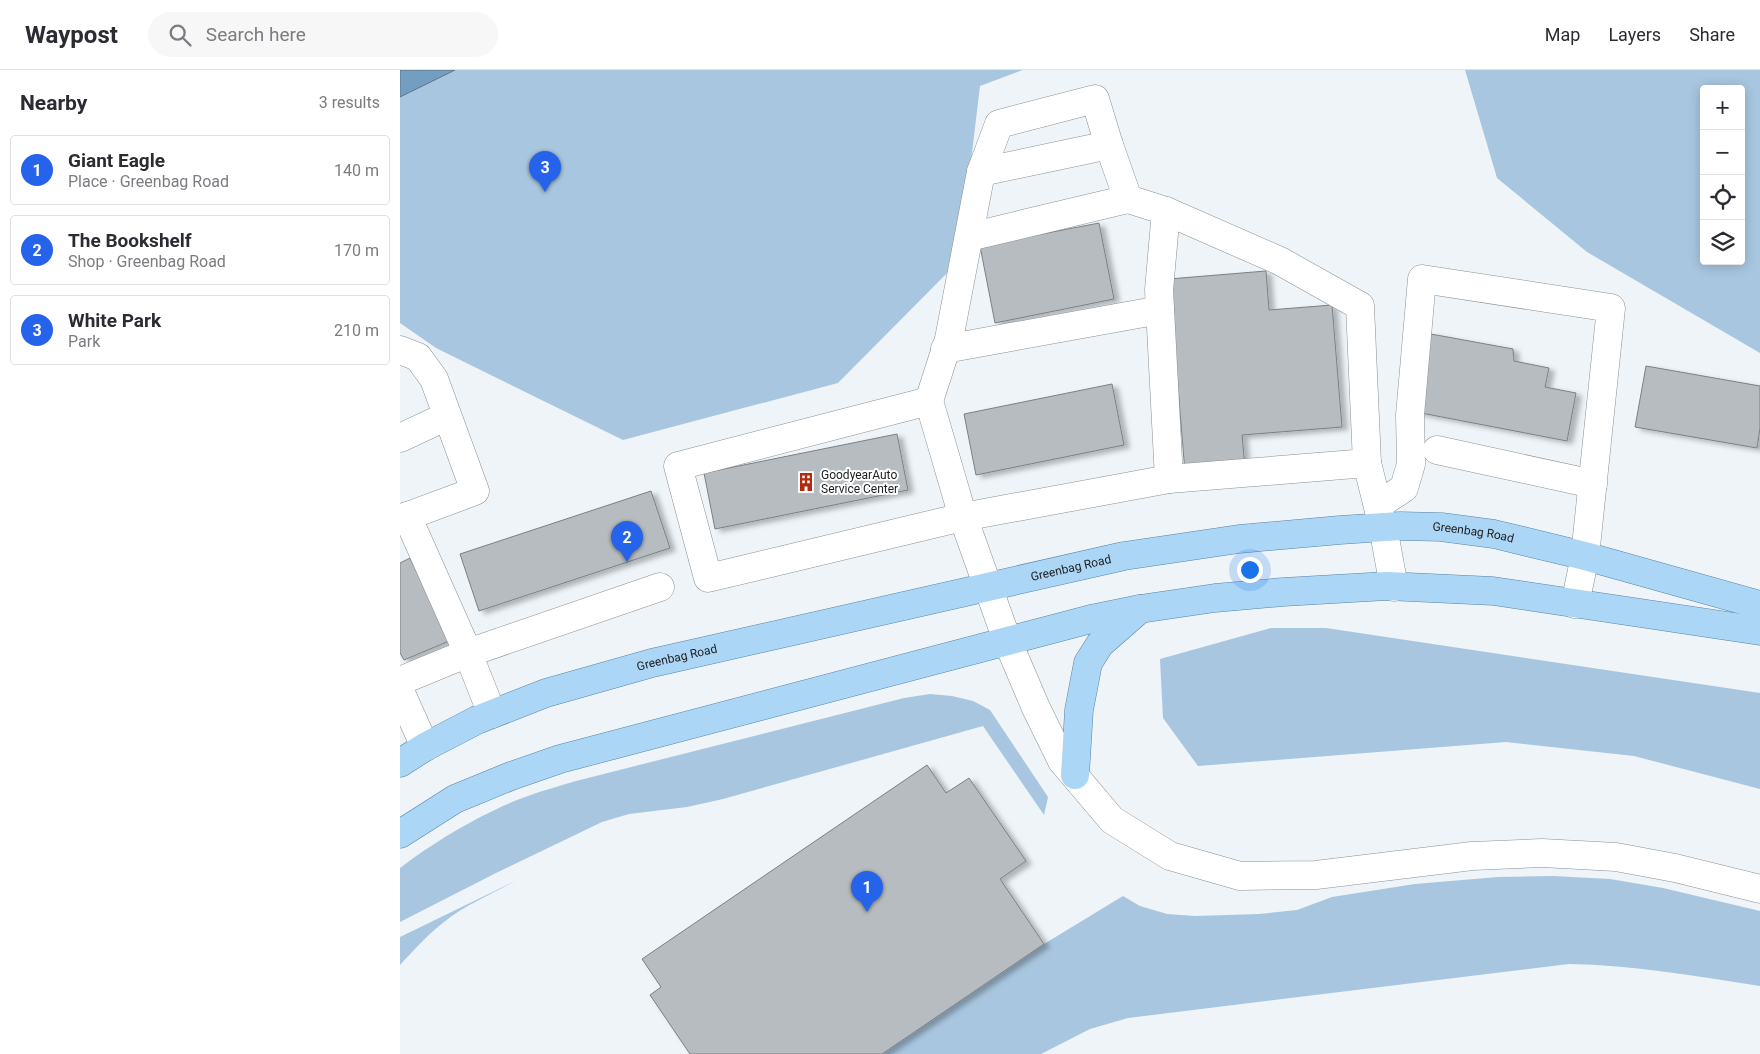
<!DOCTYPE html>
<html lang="en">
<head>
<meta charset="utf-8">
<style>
  body { margin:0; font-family:Roboto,sans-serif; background:#f7f7f7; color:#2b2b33 }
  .controls { position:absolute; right:15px; top:15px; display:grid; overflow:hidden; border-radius:5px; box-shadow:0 2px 12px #0003 }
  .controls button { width:45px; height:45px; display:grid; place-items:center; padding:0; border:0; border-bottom:1px solid #e1e1e2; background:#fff; color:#2b2b33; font:25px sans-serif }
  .you { position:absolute; left:849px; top:499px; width:18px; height:18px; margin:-12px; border:4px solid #fff; border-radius:50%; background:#1a73e8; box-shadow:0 0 0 8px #1a73e833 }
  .badge { display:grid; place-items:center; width:32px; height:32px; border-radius:50%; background:#2563eb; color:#fff; font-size:16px; font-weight:700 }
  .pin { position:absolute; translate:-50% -41px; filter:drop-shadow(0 1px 2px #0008) }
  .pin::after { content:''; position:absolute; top:26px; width:18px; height:15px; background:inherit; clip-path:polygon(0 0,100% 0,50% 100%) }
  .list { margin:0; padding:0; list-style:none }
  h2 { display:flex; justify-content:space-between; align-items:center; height:65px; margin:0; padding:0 20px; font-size:21px }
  h2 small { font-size:16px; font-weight:400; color:#7c7c81 }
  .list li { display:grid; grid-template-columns:32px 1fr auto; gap:15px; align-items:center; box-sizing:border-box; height:70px; margin:0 10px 10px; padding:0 10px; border:1px solid #e1e1e2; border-radius:5px }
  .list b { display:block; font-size:19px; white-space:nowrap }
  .list p { margin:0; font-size:16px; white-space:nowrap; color:#7c7c81 }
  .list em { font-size:16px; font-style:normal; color:#7c7c81 }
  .icon { flex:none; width:28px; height:28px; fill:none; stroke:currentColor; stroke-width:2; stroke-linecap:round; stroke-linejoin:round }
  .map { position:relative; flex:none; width:1360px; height:984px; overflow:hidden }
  header { display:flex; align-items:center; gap:30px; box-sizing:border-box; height:70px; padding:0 25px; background:#fff; border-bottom:1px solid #e1e1e2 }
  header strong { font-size:24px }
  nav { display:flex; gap:28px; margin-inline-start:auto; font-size:18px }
  .search { width:350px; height:45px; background:#f7f7f7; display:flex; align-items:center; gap:12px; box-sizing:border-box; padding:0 18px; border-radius:28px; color:#7c7c81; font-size:19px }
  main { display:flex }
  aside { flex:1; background:#fff }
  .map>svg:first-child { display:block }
  .green { fill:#a8c6df; fill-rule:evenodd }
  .water { fill:#749ebf; stroke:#59778f }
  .building { fill:#b7bcc0; stroke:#7b8084; filter:url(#shadow) }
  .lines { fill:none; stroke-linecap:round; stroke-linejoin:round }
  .minor-casing { stroke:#8b9094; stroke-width:29 }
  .major-casing { stroke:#5683a7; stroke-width:29 }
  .minor { stroke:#fff; stroke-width:28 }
  .major { stroke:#acd6f6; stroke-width:28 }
  .labels { text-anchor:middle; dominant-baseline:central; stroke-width:4; stroke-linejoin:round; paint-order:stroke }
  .poi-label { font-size:12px; fill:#1b1d1f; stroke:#fff; text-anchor:start }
  .street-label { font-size:12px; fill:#1b1d1f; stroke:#fff }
</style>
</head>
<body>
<header>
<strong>Waypost</strong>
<div class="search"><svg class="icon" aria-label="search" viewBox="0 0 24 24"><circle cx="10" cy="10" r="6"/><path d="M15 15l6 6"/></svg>Search here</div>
<nav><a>Map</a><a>Layers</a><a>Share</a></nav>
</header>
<main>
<aside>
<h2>Nearby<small>3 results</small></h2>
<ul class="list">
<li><span class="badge">1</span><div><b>Giant Eagle</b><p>Place · Greenbag Road</p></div><em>140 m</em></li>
<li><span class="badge">2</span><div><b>The Bookshelf</b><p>Shop · Greenbag Road</p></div><em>170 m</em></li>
<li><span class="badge">3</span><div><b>White Park</b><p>Park</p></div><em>210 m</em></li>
</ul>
</aside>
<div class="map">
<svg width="1360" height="984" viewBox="0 0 1360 984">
  <defs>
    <filter id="shadow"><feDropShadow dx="5.5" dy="3" stdDeviation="2.5" flood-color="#0004"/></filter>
  </defs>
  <rect width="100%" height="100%" fill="#eef4f8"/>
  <g class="green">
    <path d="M0,0H623L580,16L559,191L438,313L223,370L36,278L0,253Z"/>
    <path d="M1065,0H1360V283L1187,182L1097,108ZM1304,19H1341V191H1304Z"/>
    <path d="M871,558H926L1360,623V719L1234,686L1106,672L798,696L763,648L760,589Z"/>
    <path d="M530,624L552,626L573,631L590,640L648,727L644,745L583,656L323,729L287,737L229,744L202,752L96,803L0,852V798C35,771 87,740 128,726C144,720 160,716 176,711L504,628Z"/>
    <path d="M1153,806L1210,809L1263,818L1360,841V916C1296,906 1233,895 1169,894L728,948L690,959L641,984H482L644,874L723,826L740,836L767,844L795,846L859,844L897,840L932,827L1015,814L1098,807Z"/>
    <path d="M115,811C92,824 65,835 44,852C28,864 14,880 0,895V867Z"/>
  </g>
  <path class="water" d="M0,0H55L0,27Z"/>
  <g class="building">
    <path d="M699,153L714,229L595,253L580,176Z"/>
    <path d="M866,201L869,240L932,235L942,357L842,365L845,397L785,402L769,209Z"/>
    <path d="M1031,264L1113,279L1114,291L1149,298L1145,317L1176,323L1167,371L1016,342Z"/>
    <path d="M1246,296L1360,316V358L1357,378L1235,357Z"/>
    <path d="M712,314L724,375L576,405L564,344Z"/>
    <path d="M497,364L508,420L315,459L304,403Z"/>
    <path d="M251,421L270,478L79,541L60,484Z"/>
    <path d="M10,488L49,571L4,590L0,583V493Z"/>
    <path d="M527,695L546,723L569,708L626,791L600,809L644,874L482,984H290L250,925L261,917L242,889Z"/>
  </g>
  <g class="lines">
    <g class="minor-casing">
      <g id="minor">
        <path d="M581,102L709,75"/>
        <path d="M766,141L880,191L960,236L967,393"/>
        <path d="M569,167L728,129"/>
        <path d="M545,279L760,240"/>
        <path d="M0,280L18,287L34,309L75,421L0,449"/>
        <path d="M529,331L549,269L581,102L599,54L695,29L709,75L728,129L766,141L759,220L769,409"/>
        <path d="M0,368L47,346"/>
        <path d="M1037,380L1193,414"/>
        <path d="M978,435L1004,418L1011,394L1010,345L1022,209L1211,238L1185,486L1175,534"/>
        <path d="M7,446L68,583L260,517"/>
        <path d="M994,517L983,457L967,393L769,409L563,447L308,508L278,396L529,331L563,447L607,570L636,638L662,691L712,750L770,786L840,806L916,805L1072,786L1142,783L1216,787L1275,798L1360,819"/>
        <path d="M0,611L68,583L92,644"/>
        <path d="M0,621L25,677"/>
      </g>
    </g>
    <g class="major-casing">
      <g id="major">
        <path id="s1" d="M0,693L25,677L77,650L146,623L252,593L724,486L839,469L940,460L1000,456L1041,457L1094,464L1185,486L1360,535"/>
        <path d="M675,705L679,640L688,593L700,574L740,539"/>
        <path d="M0,764L55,729L111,706L160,689L691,549L740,539L815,528L883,522L987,516L1093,521L1360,561"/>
      </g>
    </g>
    <use href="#minor" class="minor"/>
    <use href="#major" class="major"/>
  </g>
  <defs>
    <g id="building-bare" transform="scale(1.5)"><path d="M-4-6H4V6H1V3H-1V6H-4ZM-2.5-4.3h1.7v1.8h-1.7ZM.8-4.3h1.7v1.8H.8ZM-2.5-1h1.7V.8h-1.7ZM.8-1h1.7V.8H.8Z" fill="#b5290d" stroke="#fff" stroke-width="2.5" paint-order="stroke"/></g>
  </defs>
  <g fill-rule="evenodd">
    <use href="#building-bare" x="406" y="412"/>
  </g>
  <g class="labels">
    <g class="poi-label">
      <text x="421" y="405">GoodyearAuto<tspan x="421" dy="14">Service Center</tspan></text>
    </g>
    <g class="street-label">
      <text stroke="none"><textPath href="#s1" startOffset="1108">Greenbag Road</textPath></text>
      <text stroke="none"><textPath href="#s1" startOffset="702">Greenbag Road</textPath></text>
      <text stroke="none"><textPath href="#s1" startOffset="298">Greenbag Road</textPath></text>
    </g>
  </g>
</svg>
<div class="controls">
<button>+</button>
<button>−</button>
<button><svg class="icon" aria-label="locate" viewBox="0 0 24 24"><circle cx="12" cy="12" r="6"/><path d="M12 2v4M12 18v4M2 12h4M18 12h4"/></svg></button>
<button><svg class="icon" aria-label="layers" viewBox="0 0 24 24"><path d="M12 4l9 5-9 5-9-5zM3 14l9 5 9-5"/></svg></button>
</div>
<div class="you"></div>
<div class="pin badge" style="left:467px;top:842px">1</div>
<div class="pin badge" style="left:227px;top:492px">2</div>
<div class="pin badge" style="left:145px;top:122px">3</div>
</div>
</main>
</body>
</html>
